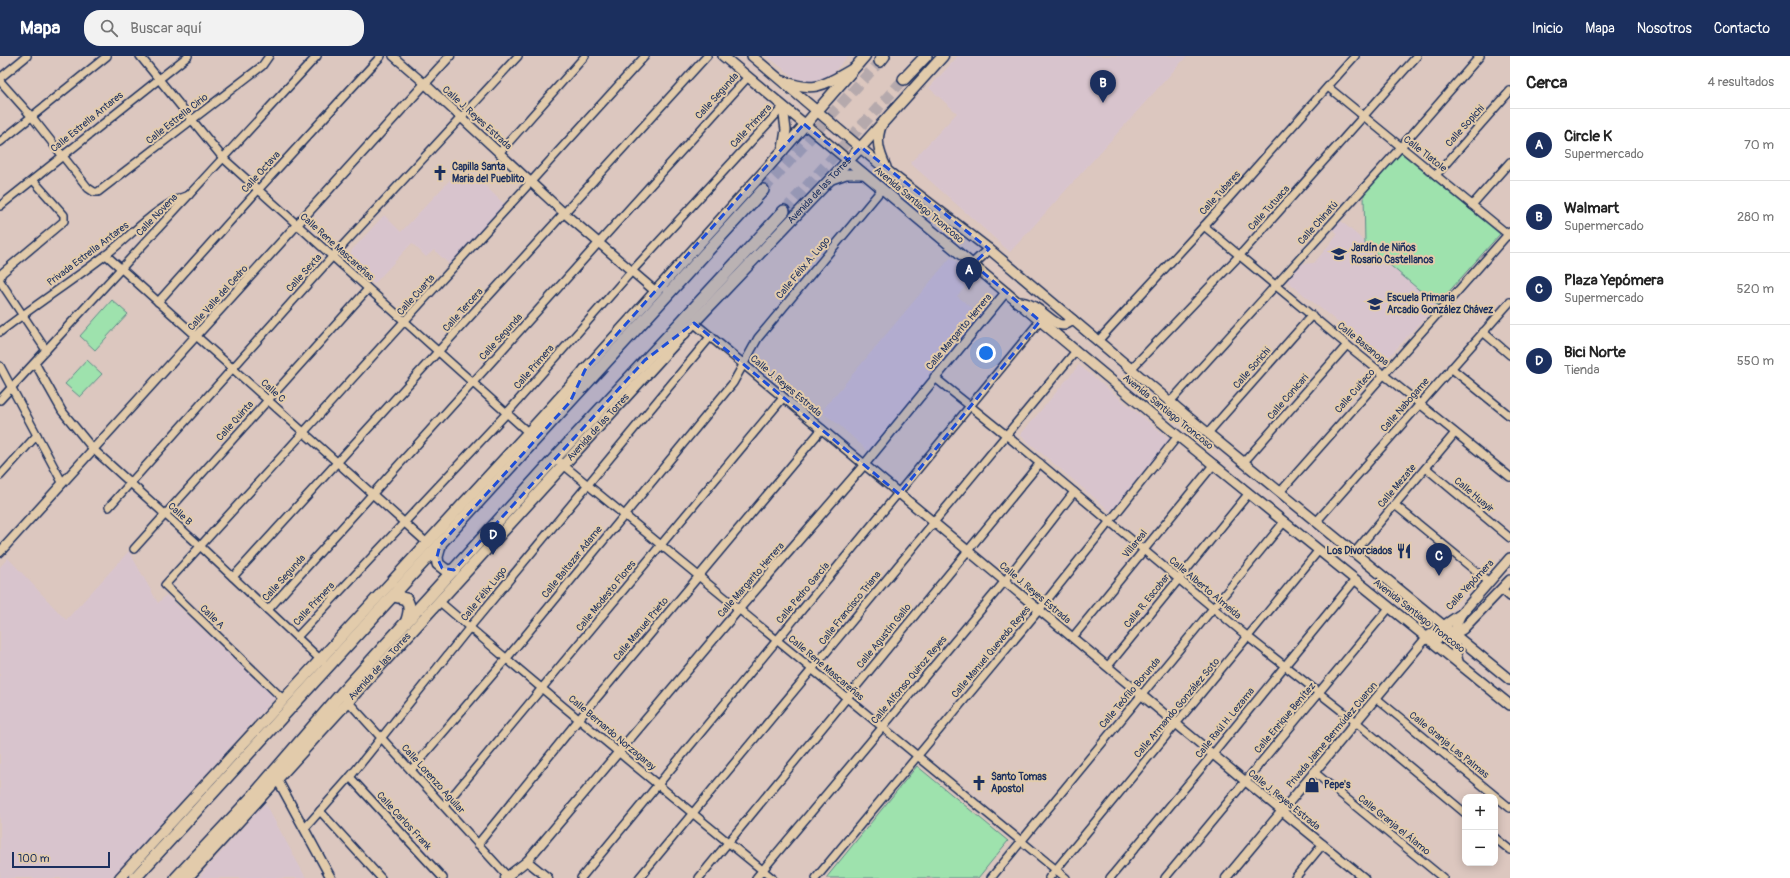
<!DOCTYPE html>
<html lang="es">
<head>
<meta charset="utf-8">
<style>
  body { margin:0; font-family:Pangolin,sans-serif; background:#f2f2f2; color:#222 }
  .controls { position:absolute; right:12px; bottom:12px; display:grid; overflow:hidden; border-radius:8px; box-shadow:0 2px 10px #0003 }
  .controls button { width:36px; height:36px; display:grid; place-items:center; padding:0; border:0; border-bottom:1px solid #e0e0e0; background:#fff; color:#222; font:20px sans-serif }
  .scale { position:absolute; left:12px; bottom:10px; width:98px; box-sizing:border-box; padding-left:4px; border:2px solid #1b2f5e; border-top:0; font-size:11px; line-height:14px; white-space:nowrap; color:#1b2f5e; -webkit-text-stroke:3px #e2cbab; paint-order:stroke }
  .you { position:absolute; left:986px; top:297px; width:14px; height:14px; margin:-10px; border:3px solid #fff; border-radius:50%; background:#1a73e8; box-shadow:0 0 0 6px #1a73e833 }
  .badge { display:grid; place-items:center; width:26px; height:26px; border-radius:50%; background:#1b2f5e; color:#fff; font-size:13px; font-weight:700 }
  .pin { position:absolute; translate:-50% -33px; filter:drop-shadow(0 1px 2px #0008) }
  .pin::after { content:''; position:absolute; top:21px; width:14px; height:12px; background:inherit; clip-path:polygon(0 0,100% 0,50% 100%) }
  .list { margin:0; padding:0; list-style:none }
  h2 { display:flex; justify-content:space-between; align-items:center; height:52px; margin:0; padding:0 16px; font-size:17px }
  h2 small { font-size:13px; font-weight:400; color:#767676 }
  .list li { display:grid; grid-template-columns:26px 1fr auto; gap:12px; align-items:center; box-sizing:border-box; height:72px; padding:0 16px; border-top:1px solid #e0e0e0 }
  .list b { display:block; font-size:15px; white-space:nowrap }
  .list p { margin:0; font-size:13px; white-space:nowrap; color:#767676 }
  .list em { font-size:13px; font-style:normal; color:#767676 }
  .icon { flex:none; width:22px; height:22px; fill:none; stroke:currentColor; stroke-width:2; stroke-linecap:round; stroke-linejoin:round }
  .map { position:relative; flex:none; width:1510px; height:822px; overflow:hidden }
  header { display:flex; align-items:center; gap:24px; box-sizing:border-box; height:56px; padding:0 20px; background:#1b2f5e; color:#fff }
  header strong { font-size:19px }
  nav { display:flex; gap:22px; margin-inline-start:auto; font-size:14px }
  .search { width:280px; height:36px; background:#f2f2f2; display:flex; align-items:center; gap:10px; box-sizing:border-box; padding:0 14px; border-radius:16px; color:#767676; font-size:15px }
  main { display:flex }
  aside { flex:1; background:#fff }
  .map>svg:first-child { display:block }
  .built { fill:#d8c4cd }
  .green { fill:#9ee2ad; stroke:#5c8886 }
  .lines { fill:none; stroke-linecap:round; stroke-linejoin:round }
  .trunk-tunnel { stroke:#b5a9ac; stroke-width:11; stroke-dasharray:11 5.5; stroke-linecap:butt }
  .minor-casing { stroke:#1b2f5e; stroke-width:10 }
  .tertiary-casing { stroke:#1b2f5e; stroke-width:11 }
  .secondary-casing { stroke:#1b2f5e; stroke-width:12 }
  .primary-casing { stroke:#1b2f5e; stroke-width:13 }
  .trunk-casing { stroke:#1b2f5e; stroke-width:14 }
  .minor { stroke:#e2cbab; stroke-width:7 }
  .tertiary { stroke:#e2cbab; stroke-width:8 }
  .secondary { stroke:#e2cbab; stroke-width:9 }
  .primary { stroke:#e2cbab; stroke-width:10 }
  .trunk { stroke:#e2cbab; stroke-width:11 }
  .marked { fill:#1d4ed8; fill-opacity:0.2; stroke:#1d4ed8; stroke-width:3; stroke-dasharray:8 5; stroke-linejoin:round }
  .labels { text-anchor:middle; dominant-baseline:central; stroke-width:4; stroke-linejoin:round; paint-order:stroke }
  .street-label { font-size:10px; fill:#1b2f5e; stroke:#e2cbab }
  .poi-label { font-size:10px; font-weight:bold; fill:#1b2f5e; stroke:#e2cbab; text-anchor:start }
</style>
</head>
<body>
<header>
<strong>Mapa</strong>
<div class="search"><svg class="icon" aria-label="search" viewBox="0 0 24 24"><circle cx="10" cy="10" r="6"/><path d="M15 15l6 6"/></svg>Buscar aquí</div>
<nav><a>Inicio</a><a>Mapa</a><a>Nosotros</a><a>Contacto</a></nav>
</header>
<main>
<div class="map">
<svg width="1510" height="822" viewBox="0 0 1510 822">
  <rect width="100%" height="100%" fill="#dcc7bf"/>
  <filter id="ink" filterUnits="userSpaceOnUse"><feTurbulence type="fractalNoise" baseFrequency=".025" numOctaves="2"/><feDisplacementMap in="SourceGraphic" scale="8" xChannelSelector="R" yChannelSelector="G"/><feConvolveMatrix kernelMatrix="1 2 1 2 8 2 1 2 1" color-interpolation-filters="sRGB"/></filter>
  <g filter="url(#ink)">
    <g class="built">
      <path d="M767,0H848L831,20L811,26L795,22Z"/>
      <path d="M958,0H1187L1010,196L910,107L957,57L929,32Z"/>
      <path d="M464,109L505,149L450,209L434,194L426,201L412,187L374,228L349,203L352,194L384,159L401,176Z"/>
      <path d="M1341,165L1364,185L1365,188L1437,249L1385,305L1287,225L1301,208L1314,207L1338,178L1333,173Z"/>
      <path d="M951,201L974,221L957,240L981,259L869,396L838,368L821,356Z"/>
      <path d="M1079,309L1171,384L1111,456L1020,379Z"/>
      <path d="M129,495L158,547L166,539L275,642L111,822H0V511L8,502L66,564Z"/>
      <path d="M265,747L306,822H198L253,760Z"/>
    </g>
    <g class="green">
      <path d="M1401,97L1500,178L1437,249L1365,188L1364,138Z"/>
      <path d="M112,244L128,258L95,294L80,280Z"/>
      <path d="M87,304L102,318L80,341L65,328Z"/>
      <path d="M917,710L1008,785L978,822H826Z"/>
    </g>
    <g class="lines">
      <g class="trunk-tunnel">
        <path d="M763,134L880,5"/>
        <path d="M784,155L904,23"/>
      </g>
      <g class="minor-casing">
        <g id="minor">
          <path d="M140,0L223,102L531,379"/>
          <path d="M393,0L424,27"/>
          <path d="M0,22L27,0"/>
          <path d="M0,25L32,61L88,132L94,136H98L262,10L269,0"/>
          <path d="M1328,31L1510,180"/>
          <path d="M0,86L107,0"/>
          <path d="M500,96L585,0"/>
          <path d="M1436,119L1510,35"/>
          <path d="M1472,149L1510,106"/>
          <path d="M0,150L188,0"/>
          <path d="M1204,170L1347,289L1510,421"/>
          <path d="M106,199L427,487"/>
          <path d="M0,222L2,217L64,165V159L33,124"/>
          <path d="M0,225L46,294"/>
          <path d="M158,246L258,134L381,0"/>
          <path d="M0,276C35,249 72,225 107,198C133,178 157,149 189,139"/>
          <path d="M1483,276L1510,299"/>
          <path d="M1098,285L1204,170L1355,0"/>
          <path d="M35,307L62,355L93,393L200,490L323,606"/>
          <path d="M0,310L62,426"/>
          <path d="M1451,312L1510,360"/>
          <path d="M1131,313L1240,199L1417,0"/>
          <path d="M934,321L1006,379L1248,581L1356,666L1465,757"/>
          <path d="M0,344L317,0"/>
          <path d="M1170,346L1400,92L1480,0"/>
          <path d="M1208,377L1312,259"/>
          <path d="M555,402L1066,822"/>
          <path d="M1244,406L1347,289"/>
          <path d="M1426,412L1510,482"/>
          <path d="M0,420L37,379"/>
          <path d="M1280,436L1510,176"/>
          <path d="M1395,449L1489,526"/>
          <path d="M109,451L332,201L518,0"/>
          <path d="M1316,466L1510,246"/>
          <path d="M134,493L368,233"/>
          <path d="M1354,497L1455,377"/>
          <path d="M233,521L707,0"/>
          <path d="M1501,533L1510,541"/>
          <path d="M440,546C549,640 660,731 772,822"/>
          <path d="M268,554L748,21"/>
          <path d="M297,581L507,357L632,215L783,51"/>
          <path d="M1073,581L1214,408"/>
          <path d="M1108,610L1249,437"/>
          <path d="M345,642L509,822"/>
          <path d="M1376,642L1510,752"/>
          <path d="M283,643L165,529L645,0"/>
          <path d="M411,714L507,602L733,327L758,282L882,133"/>
          <path d="M1314,716L1443,822"/>
          <path d="M350,721L443,822"/>
          <path d="M444,750L783,342"/>
          <path d="M320,755L381,822"/>
          <path d="M305,772L350,721L470,571L711,280"/>
          <path d="M1495,782L1510,794"/>
          <path d="M478,788L580,662L822,373"/>
          <path d="M581,822L1040,265"/>
          <path d="M639,822L1076,295"/>
          <path d="M699,822L1040,407"/>
          <path d="M756,822L1005,525L1074,436"/>
          <path d="M816,822L1039,554L1178,380"/>
          <path d="M991,822L1284,466"/>
          <path d="M1049,822L1319,494"/>
          <path d="M1110,822L1213,698L1355,524"/>
          <path d="M1165,822L1389,552"/>
          <path d="M1295,822L1323,788"/>
        </g>
      </g>
      <g class="tertiary-casing">
        <g id="tertiary">
          <path d="M424,27L564,157L655,235"/>
          <path d="M694,267L1245,725L1364,822"/>
          <path d="M0,496L450,0"/>
          <path d="M275,719L331,822"/>
          <path d="M527,805L548,822"/>
          <path d="M505,822L527,805L739,553L864,409L1006,236"/>
          <path d="M1226,822L1427,581"/>
        </g>
      </g>
      <g class="secondary-casing">
        <g id="secondary">
          <path d="M723,0L1178,380L1510,649"/>
          <path d="M752,0L889,116L989,193L1188,361L1510,624"/>
          <path d="M784,25C815,37 824,29 852,13"/>
          <path d="M882,68C875,84 879,96 886,111"/>
          <path d="M783,93L786,74L783,51"/>
          <path d="M829,124L846,118H864"/>
          <path d="M973,208L989,193"/>
          <path d="M1017,246C1038,245 1053,271 1064,269C1067,268 1070,266 1073,264"/>
          <path d="M1427,581L1461,558L1510,502"/>
          <path d="M1431,584L1454,578L1463,573L1510,524"/>
          <path d="M1458,605C1453,589 1453,573 1461,558"/>
        </g>
      </g>
      <g class="primary-casing">
        <g id="primary">
          <path d="M120,822L538,366L770,109L865,0"/>
          <path id="s1" d="M187,822L684,277L861,91L943,0"/>
        </g>
      </g>
      <g class="trunk-casing">
        <g id="trunk">
          <path d="M880,5L884,0"/>
          <path d="M904,23L926,0"/>
          <path d="M662,292L684,277"/>
          <path d="M574,336L585,314"/>
          <path d="M440,490L437,501L438,508L447,515L454,514"/>
          <path d="M394,540L406,543C411,551 409,557 407,564"/>
          <path d="M135,822L763,134"/>
          <path d="M176,822L253,740L341,638L555,402L784,155"/>
        </g>
      </g>
      <use href="#minor" class="minor"/>
      <use href="#tertiary" class="tertiary"/>
      <use href="#secondary" class="secondary"/>
      <use href="#primary" class="primary"/>
      <use href="#trunk" class="trunk"/>
    </g>
  </g>
  <path class="marked" d="M804,68L848,104L861,91L989,193L973,208L1040,265L899,438L694,267L645,304L454,514L442,512L437,501L440,489L570,346L585,314Z"/>
  <defs>
    <g id="church-bare" transform="scale(1.2)"><path d="M-1.2-6h2.4v3.5h3.3v2.4h-3.3V6h-2.4V-.1h-3.3v-2.4h3.3Z" fill="#1b2f5e" stroke="#e2cbab" stroke-width="2.5" paint-order="stroke"/></g>
    <g id="school-bare" transform="scale(1.2)"><path d="M0-5L7-2L0 1L-7-2ZM-4 1L0 2.5L4 1V4Q0 6-4 4Z" fill="#1b2f5e" stroke="#e2cbab" stroke-width="2.5" paint-order="stroke"/></g>
    <g id="restaurant-bare" transform="scale(1.2)"><path d="M-5-6h1v4h1v-4h1v4h1v-4h1v5L-1.5 .5V6h-2V.5L-5-1ZM5-6V6H3V1.5H1.5Q1.5-4 5-6Z" fill="#1b2f5e" stroke="#e2cbab" stroke-width="2.5" paint-order="stroke"/></g>
    <g id="shop-bare" transform="scale(1.2)"><path d="M-5-2.5h2.3a2.7 3.5 0 0 1 5.4 0H5L5.5 6h-11ZM-1.5-2.5h3a1.5 2.3 0 0 0-3 0Z" fill="#1b2f5e" stroke="#e2cbab" stroke-width="2.5" paint-order="stroke"/></g>
  </defs>
  <g fill-rule="evenodd">
    <use href="#church-bare" x="440" y="117"/>
    <use href="#school-bare" x="1339" y="198"/>
    <use href="#school-bare" x="1375" y="248"/>
    <use href="#restaurant-bare" x="1404" y="495"/>
    <use href="#church-bare" x="979" y="727"/>
    <use href="#shop-bare" x="1312" y="729"/>
  </g>
  <g class="labels">
    <g class="street-label">
      <text transform="translate(717 40) rotate(-48)">Calle Segunda</text>
      <text transform="translate(477 62) rotate(42)">Calle J. Reyes Estrada</text>
      <text transform="translate(177 63) rotate(-38)">Calle Estrella Cirio</text>
      <text transform="translate(87 66) rotate(-39)">Calle Estrella Antares</text>
      <text transform="translate(751 70) rotate(-47)">Calle Primera</text>
      <text transform="translate(1465 70) rotate(-48)">Calle Sopichi</text>
      <text transform="translate(1425 98) rotate(38)">Calle Tlatole</text>
      <text transform="translate(261 116) rotate(-48)">Calle Octava</text>
      <text stroke="none"><textPath href="#s1" startOffset="934">Avenida de las Torres</textPath></text>
      <text transform="translate(1220 137) rotate(-48)">Calle Tubares</text>
      <text transform="translate(919 149) rotate(40)">Avenida Santiago Troncoso</text>
      <text transform="translate(1269 152) rotate(-48)">Calle Tutuaca</text>
      <text transform="translate(157 159) rotate(-46)">Calle Novena</text>
      <text transform="translate(1318 167) rotate(-48)">Calle Chinatú</text>
      <text transform="translate(337 191) rotate(42)">Calle Rene Mascareñas</text>
      <text transform="translate(88 198) rotate(-37)">Privada Estrella Antares</text>
      <text transform="translate(803 212) rotate(-50)">Calle Félix A. Lugo</text>
      <text transform="translate(304 217) rotate(-48)">Calle Sexta</text>
      <text transform="translate(416 239) rotate(-48)">Calle Cuarta</text>
      <text transform="translate(218 242) rotate(-48)">Calle Valle del Cedro</text>
      <text transform="translate(463 254) rotate(-48)">Calle Tercera</text>
      <text transform="translate(959 276) rotate(-50)">Calle Margarito Herrera</text>
      <text transform="translate(501 281) rotate(-48)">Calle Segunda</text>
      <text transform="translate(1363 288) rotate(39)">Calle Basanopa</text>
      <text transform="translate(534 311) rotate(-49)">Calle Primera</text>
      <text transform="translate(1252 312) rotate(-49)">Calle Sorichi</text>
      <text transform="translate(786 330) rotate(40)">Calle J. Reyes Estrada</text>
      <text transform="translate(273 335) rotate(42)">Calle C</text>
      <text transform="translate(1355 335) rotate(-49)">Calle Cuiteco</text>
      <text transform="translate(1288 341) rotate(-49)">Calle Conicari</text>
      <text transform="translate(1405 349) rotate(-49)">Calle Nabogame</text>
      <text transform="translate(1168 356) rotate(39)">Avenida Santiago Troncoso</text>
      <text transform="translate(235 365) rotate(-48)">Calle Quinta</text>
      <text stroke="none"><textPath href="#s1" startOffset="610">Avenida de las Torres</textPath></text>
      <text transform="translate(1397 430) rotate(-50)">Calle Mezate</text>
      <text transform="translate(1474 439) rotate(40)">Calle Huayir</text>
      <text transform="translate(180 458) rotate(42)">Calle B</text>
      <text transform="translate(1135 488) rotate(-51)">Villareal</text>
      <text transform="translate(572 506) rotate(-51)">Calle Baltazar Adame</text>
      <text transform="translate(284 522) rotate(-48)">Calle Segunda</text>
      <text transform="translate(751 524) rotate(-49)">Calle Margarito Herrera</text>
      <text transform="translate(1470 529) rotate(-47)">Calle Yepómera</text>
      <text transform="translate(1205 532) rotate(40)">Calle Alberto Almeida</text>
      <text transform="translate(803 537) rotate(-50)">Calle Pedro García</text>
      <text transform="translate(1035 537) rotate(40)">Calle J. Reyes Estrada</text>
      <text transform="translate(484 538) rotate(-51)">Calle Félix Lugo</text>
      <text transform="translate(606 540) rotate(-51)">Calle Modesto Flores</text>
      <text transform="translate(1147 545) rotate(-51)">Calle R. Escobar</text>
      <text transform="translate(314 548) rotate(-47)">Calle Primera</text>
      <text transform="translate(850 552) rotate(-51)">Calle Francisco Triana</text>
      <text transform="translate(1419 560) rotate(38)">Avenida Santiago Troncoso</text>
      <text transform="translate(212 561) rotate(44)">Calle A</text>
      <text transform="translate(641 573) rotate(-50)">Calle Manuel Prieto</text>
      <text transform="translate(884 580) rotate(-51)">Calle Agustín Gallo</text>
      <text transform="translate(991 596) rotate(-50)">Calle Manuel Quevedo Reyes</text>
      <text stroke="none"><textPath href="#s1" startOffset="286">Avenida de las Torres</textPath></text>
      <text transform="translate(826 612) rotate(40)">Calle Rene Mascareñas</text>
      <text transform="translate(909 624) rotate(-50)">Calle Alfonso Quiroz Reyes</text>
      <text transform="translate(1130 637) rotate(-50)">Calle Teófilo Borunda</text>
      <text transform="translate(1177 652) rotate(-50)">Calle Armando González Soto</text>
      <text transform="translate(1285 662) rotate(-50)">Calle Enrique Benítez</text>
      <text transform="translate(1225 667) rotate(-51)">Calle Raúl H. Lezama</text>
      <text transform="translate(612 677) rotate(40)">Calle Bernardo Norzagaray</text>
      <text transform="translate(1332 679) rotate(-50)">Privada Jaime Bermúdez Cuaron</text>
      <text transform="translate(1449 689) rotate(39)">Calle Granja Las Palmas</text>
      <text transform="translate(433 723) rotate(48)">Calle Lorenzo Aguilar</text>
      <text transform="translate(1284 744) rotate(39)">Calle J. Reyes Estrada</text>
      <text transform="translate(404 765) rotate(47)">Calle Carlos Frank</text>
      <text transform="translate(1394 769) rotate(39)">Calle Granja el Álamo</text>
    </g>
    <g class="poi-label">
      <text x="452" y="111">Capilla Santa<tspan x="452" dy="12">Maria del Pueblito</tspan></text>
      <text x="1351" y="192">Jardín de Niños<tspan x="1351" dy="12">Rosario Castellanos</tspan></text>
      <text x="1387" y="242">Escuela Primaria<tspan x="1387" dy="12">Arcadio González Chávez</tspan></text>
      <text x="1392" y="495" text-anchor="end">Los Divorciados</text>
      <text x="991" y="721">Santo Tomas<tspan x="991" dy="12">Apostol</tspan></text>
      <text x="1324" y="729">Pepe's</text>
    </g>
  </g>
</svg>
<div class="controls">
<button>+</button>
<button>−</button>
</div>
<div class="scale">100 m</div>
<div class="you"></div>
<div class="pin badge" style="left:969px;top:234px">A</div>
<div class="pin badge" style="left:1103px;top:47px">B</div>
<div class="pin badge" style="left:1439px;top:520px">C</div>
<div class="pin badge" style="left:493px;top:499px">D</div>
</div>
<aside>
<h2>Cerca<small>4 resultados</small></h2>
<ul class="list">
<li><span class="badge">A</span><div><b>Circle K</b><p>Supermercado</p></div><em>70 m</em></li>
<li><span class="badge">B</span><div><b>Walmart</b><p>Supermercado</p></div><em>280 m</em></li>
<li><span class="badge">C</span><div><b>Plaza Yepómera</b><p>Supermercado</p></div><em>520 m</em></li>
<li><span class="badge">D</span><div><b>Bici Norte</b><p>Tienda</p></div><em>550 m</em></li>
</ul>
</aside>
</main>
</body>
</html>
